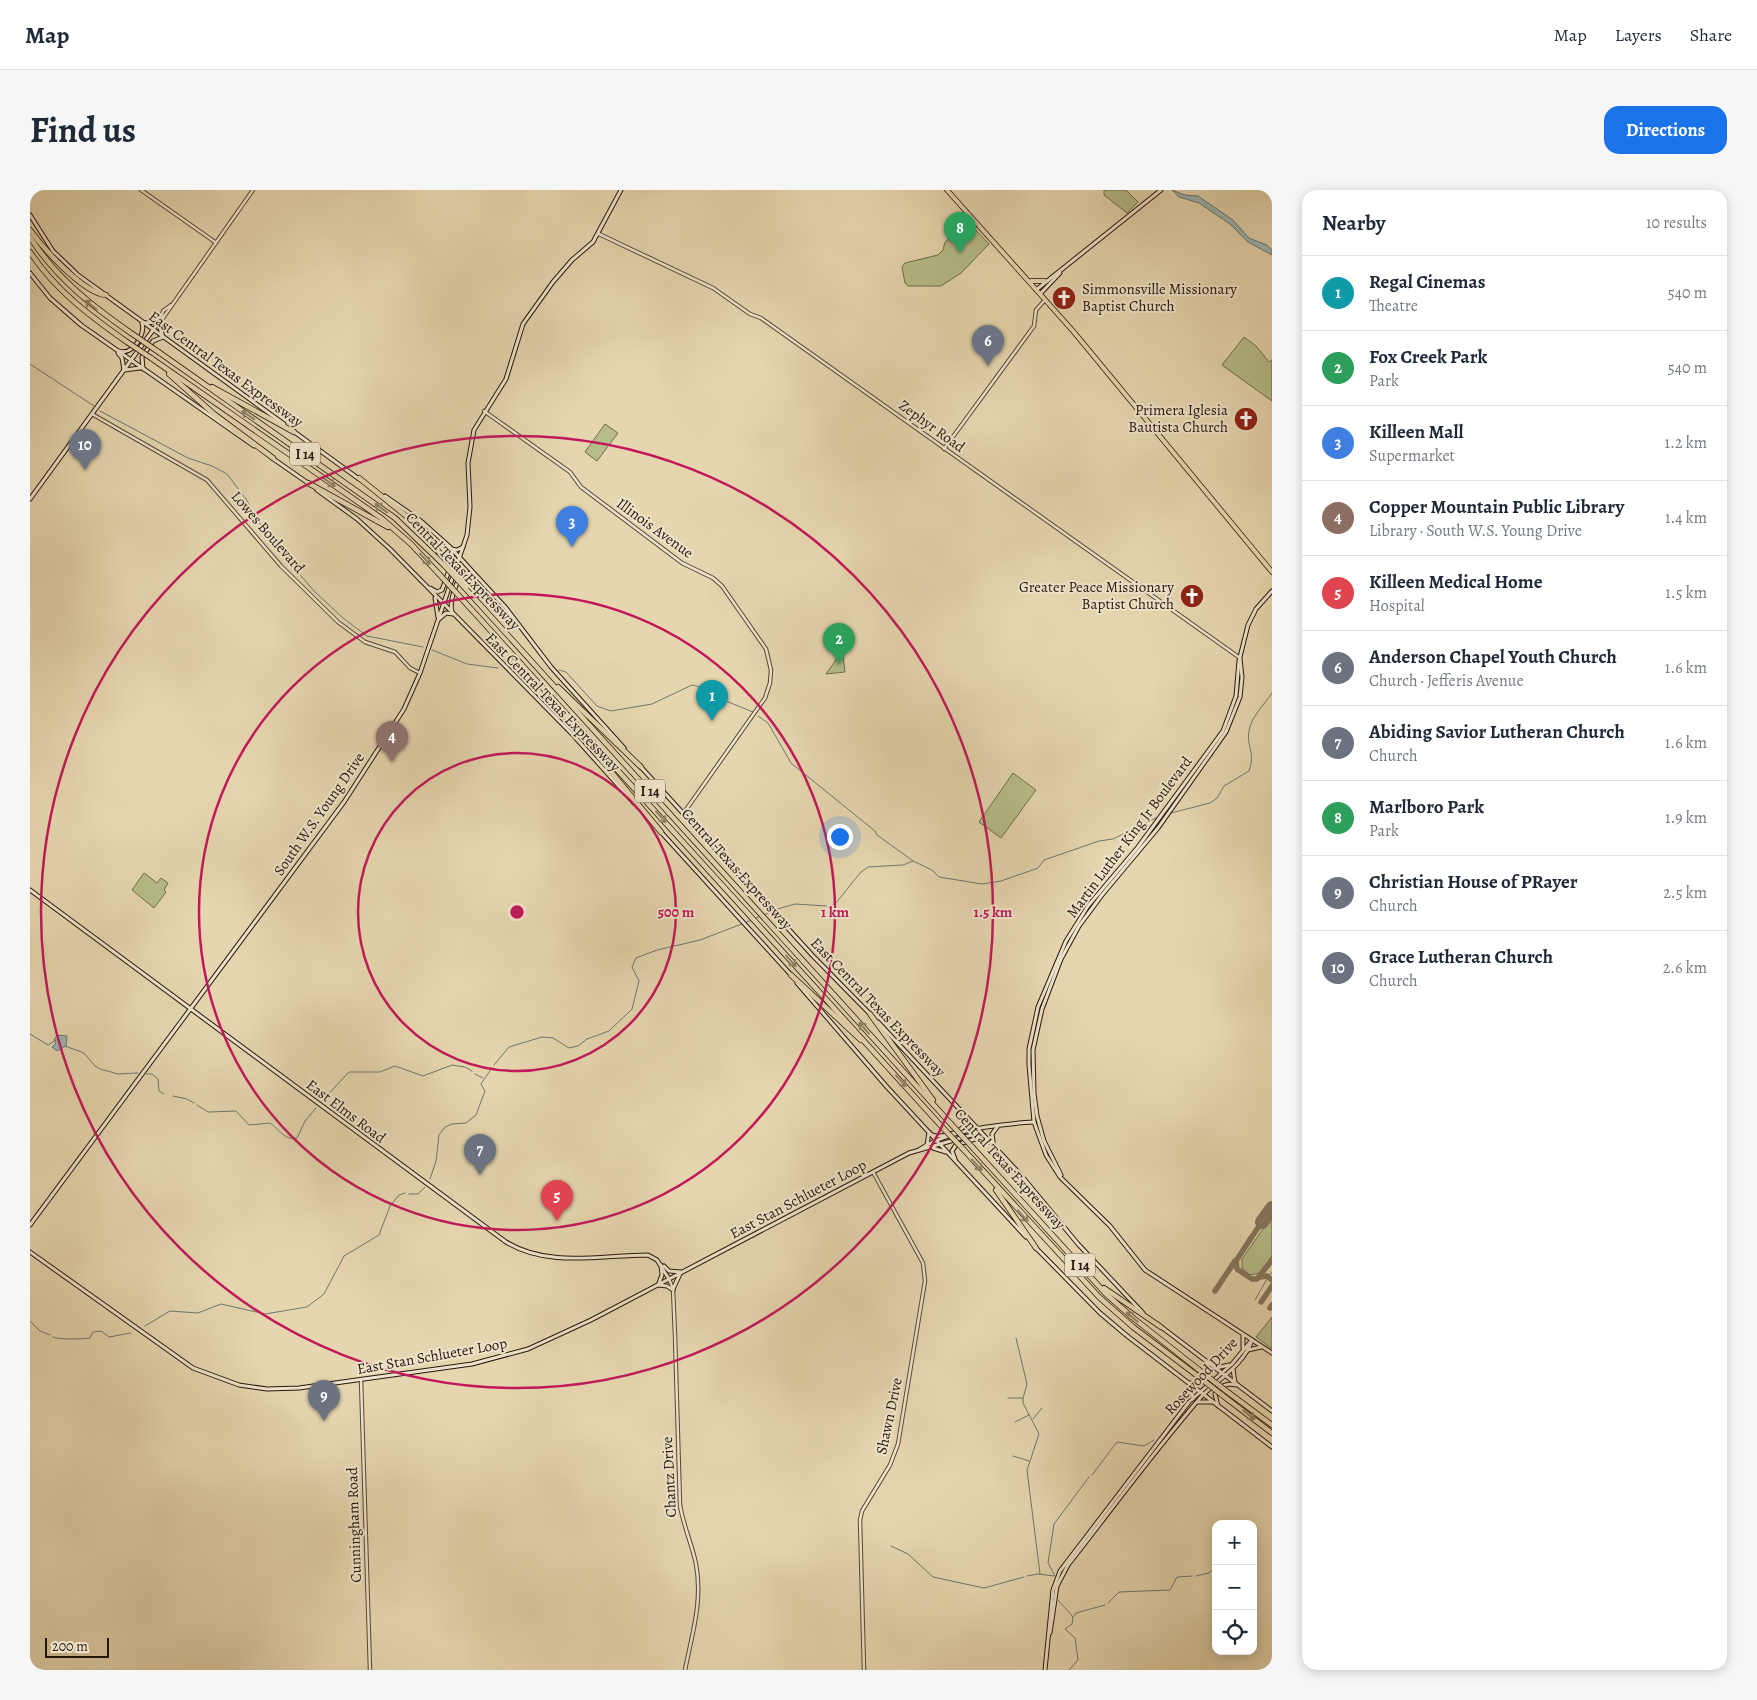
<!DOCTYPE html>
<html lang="en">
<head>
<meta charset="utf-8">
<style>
  body { margin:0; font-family:Alegreya,serif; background:#f6f6f7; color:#1f2937 }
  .controls { position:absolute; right:15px; bottom:15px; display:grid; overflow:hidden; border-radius:10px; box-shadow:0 2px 12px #0003 }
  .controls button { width:45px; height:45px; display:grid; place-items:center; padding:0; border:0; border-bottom:1px solid #e0e1e3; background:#fff; color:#1f2937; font:25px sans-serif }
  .scale { position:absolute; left:15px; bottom:12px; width:64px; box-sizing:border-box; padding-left:5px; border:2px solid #27160d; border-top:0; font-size:14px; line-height:18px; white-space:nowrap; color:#27160d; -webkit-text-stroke:4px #efe4cb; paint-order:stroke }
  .you { position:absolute; left:809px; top:646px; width:18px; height:18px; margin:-12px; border:4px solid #fff; border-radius:50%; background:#1a73e8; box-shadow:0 0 0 8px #1a73e833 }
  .badge { display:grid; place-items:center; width:32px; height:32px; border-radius:50%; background:#1a73e8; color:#fff; font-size:16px; font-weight:700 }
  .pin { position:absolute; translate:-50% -41px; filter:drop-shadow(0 1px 2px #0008) }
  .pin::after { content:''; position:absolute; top:26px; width:18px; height:15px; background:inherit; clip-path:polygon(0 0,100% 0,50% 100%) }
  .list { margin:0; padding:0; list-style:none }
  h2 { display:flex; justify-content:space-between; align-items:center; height:65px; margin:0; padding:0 20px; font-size:21px }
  h2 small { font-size:16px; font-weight:400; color:#747a83 }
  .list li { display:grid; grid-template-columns:32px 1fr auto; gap:15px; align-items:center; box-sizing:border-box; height:75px; padding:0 20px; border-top:1px solid #e0e1e3 }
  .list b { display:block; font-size:19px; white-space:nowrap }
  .list p { margin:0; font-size:16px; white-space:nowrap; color:#747a83 }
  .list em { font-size:16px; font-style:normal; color:#747a83 }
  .icon { flex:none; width:28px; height:28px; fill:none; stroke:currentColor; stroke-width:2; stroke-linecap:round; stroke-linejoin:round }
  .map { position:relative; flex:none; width:1242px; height:1480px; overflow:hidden; border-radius:15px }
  header { display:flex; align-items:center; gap:30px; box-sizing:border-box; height:70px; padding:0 25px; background:#fff; border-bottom:1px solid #e0e1e3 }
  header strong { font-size:24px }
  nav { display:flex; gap:28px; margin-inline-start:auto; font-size:18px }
  .intro { display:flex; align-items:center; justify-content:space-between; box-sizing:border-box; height:120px; padding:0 30px }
  h1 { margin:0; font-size:35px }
  .button { padding:12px 22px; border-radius:15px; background:#1a73e8; color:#fff; font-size:18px; font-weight:700 }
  main { display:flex; gap:30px; padding:0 30px }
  aside { flex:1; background:#fff; border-radius:15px; box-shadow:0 2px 12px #0003 }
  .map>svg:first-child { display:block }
  .green { fill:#b6bd8a; stroke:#6e6a4c }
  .water { fill:#9ab7b5; stroke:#6c7772 }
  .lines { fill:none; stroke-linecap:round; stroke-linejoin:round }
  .stream { stroke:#6c7772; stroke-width:1 }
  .taxiway { stroke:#86765e; stroke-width:5.5 }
  .runway { stroke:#86765e; stroke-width:14 }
  .tertiary-casing { stroke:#574636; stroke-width:4.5 }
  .secondary-casing { stroke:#27160d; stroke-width:5 }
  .primary-casing { stroke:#27160d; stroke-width:5.5 }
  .motorway-casing { stroke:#27160d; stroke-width:6 }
  .tertiary { stroke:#efe4cb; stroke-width:2.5 }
  .secondary { stroke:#efe4cb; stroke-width:3 }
  .primary { stroke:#e6d6af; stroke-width:4 }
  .motorway { stroke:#e6d6af; stroke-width:4.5 }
  .motorway-bridge-casing { stroke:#27160d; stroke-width:6; stroke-linecap:butt }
  .motorway-bridge { stroke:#e6d6af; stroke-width:4.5 }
  .oneway { stroke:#908066 }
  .ring { fill:none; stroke:#c2185b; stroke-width:2.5 }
  .labels { text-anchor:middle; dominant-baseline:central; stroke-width:4; stroke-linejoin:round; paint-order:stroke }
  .shield { fill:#efe4cb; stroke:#635446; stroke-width:1 }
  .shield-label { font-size:14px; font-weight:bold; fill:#27160d }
  .poi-label { font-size:15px; fill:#27160d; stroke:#efe4cb; text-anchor:end }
  .street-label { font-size:15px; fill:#27160d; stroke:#efe4cb }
  .centre { fill:#c2185b; stroke:#efe4cb; stroke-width:2.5 }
  .ring-label { font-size:15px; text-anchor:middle; font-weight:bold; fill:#c2185b; stroke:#efe4cb; stroke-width:4; stroke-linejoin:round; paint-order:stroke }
</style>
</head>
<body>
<header>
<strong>Map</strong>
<nav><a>Map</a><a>Layers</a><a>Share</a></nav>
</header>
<div class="intro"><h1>Find us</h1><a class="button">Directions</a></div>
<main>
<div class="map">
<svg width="1242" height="1480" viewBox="0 0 1242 1480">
  <rect width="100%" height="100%" fill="#e6d6af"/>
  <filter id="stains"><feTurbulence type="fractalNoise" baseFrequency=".004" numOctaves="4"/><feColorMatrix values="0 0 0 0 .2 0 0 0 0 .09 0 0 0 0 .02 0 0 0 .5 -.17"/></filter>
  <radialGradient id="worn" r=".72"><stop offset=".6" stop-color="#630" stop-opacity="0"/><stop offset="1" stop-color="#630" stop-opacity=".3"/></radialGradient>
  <g class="green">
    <path d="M1074,0H1096L1108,12L1097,23L1074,5Z"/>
    <path d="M939,33L959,54L931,83L911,96H878L875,93L872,77L875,73L908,65L913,60L915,52Z"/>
    <path d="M1214,147L1226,156L1239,172L1242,170V211L1192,175Z"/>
    <path d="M575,234L588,243L567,271L555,262Z"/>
    <path d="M817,454L821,457L813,466L815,482L796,484Z"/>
    <path d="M983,583L1006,600L971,648L949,632Z"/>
    <path d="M114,683L127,693L131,688L138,693L134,700L136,702L124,718L102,700Z"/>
    <path d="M1242,1026V1066L1230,1083L1220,1085L1212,1078V1069Z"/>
    <path d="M1242,1127V1159L1226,1147Z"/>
  </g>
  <g class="water">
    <path d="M1142,0L1155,5L1168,6L1203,30L1219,48L1237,55L1242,60V65L1218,52L1200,34L1169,13L1149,7Z"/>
    <path d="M27,845L37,846L36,856L27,861L22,857L26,853L24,850Z"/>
  </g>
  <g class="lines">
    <g class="stream">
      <path d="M0,174L64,216"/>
      <path d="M70,221L158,268L182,276L197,284L216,309L237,346L284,401L313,428L337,446L393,457"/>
      <path d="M402,460L437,474L468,478"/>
      <path d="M529,480L536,482L567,516L581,521L622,514L662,495L678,499L691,509L723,522"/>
      <path d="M728,526L738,533L761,573L845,641L847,645L883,671"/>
      <path d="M1141,623L1180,613L1187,608L1194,596L1219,581C1226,562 1216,556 1219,541C1221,527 1234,515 1242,503"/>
      <path d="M744,720L765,714L797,716L805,714L831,682L838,677L873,675L883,671L902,680L909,687L952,694L971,691L1008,678L1014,670L1069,651L1083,649L1130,626"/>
      <path d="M726,728L741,722"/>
      <path d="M0,844L18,855L26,850"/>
      <path d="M35,856L54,863L65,876L70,879L88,884L108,883"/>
      <path d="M464,875L479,857L512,847L523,848L539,858L548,856L557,849L579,841L602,819L609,791L602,777L606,768L627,760L670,750L722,730"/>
      <path d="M116,884H122L128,889L129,901L134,904"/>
      <path d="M445,884L453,888"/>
      <path d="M143,906L157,909L164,913"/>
      <path d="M292,911L319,882H350L365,876L393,886L422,875L435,877L442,881"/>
      <path d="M167,915L178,922L206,921L219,935L240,933C249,939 255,951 267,948L275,931L286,918"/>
      <path d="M400,989L406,971L409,945L415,937L422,934L436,933L446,925L455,901L451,894L462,878"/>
      <path d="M379,1004H388L395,997"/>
      <path d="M1240,1085L1242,1082"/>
      <path d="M1225,1110L1237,1089"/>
      <path d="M0,1131L10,1141L20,1145"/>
      <path d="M115,1136L140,1121L168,1123L191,1114L235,1124L277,1117L294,1104L314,1066L349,1045L360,1016L369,1005L375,1003"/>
      <path d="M23,1147C29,1150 53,1149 60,1148L63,1142L71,1141L79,1147L101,1143"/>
      <path d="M986,1148L997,1194L993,1208"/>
      <path d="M978,1208H993V1213L1009,1244L997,1280L1010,1384"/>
      <path d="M1003,1229L1012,1218"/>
      <path d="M985,1232L999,1225"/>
      <path d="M983,1266L999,1271"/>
      <path d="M1062,1285L1087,1252L1114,1256L1124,1250"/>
      <path d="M861,1356L878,1364L903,1387L954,1398L994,1387"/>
      <path d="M1183,1378L1186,1374"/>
      <path d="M997,1386L1008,1384L1024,1386"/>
      <path d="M1025,1386L1018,1373L1024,1334L1059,1287"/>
      <path d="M1166,1386L1179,1383L1181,1381"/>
      <path d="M1028,1410L1043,1427L1042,1434L1035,1439L1045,1448L1048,1470L1039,1480"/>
      <path d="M1078,1413L1089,1402L1140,1400L1147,1387L1162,1386"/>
      <path d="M1043,1427L1046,1423L1075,1415"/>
    </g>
    <g class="taxiway">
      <path d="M1221,1048L1206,1071L1207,1079L1222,1089H1227L1242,1070"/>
      <path d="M1219,1051L1232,1032"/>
      <path d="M1230,1087L1237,1086L1242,1090"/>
      <path d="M1185,1101L1205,1071"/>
      <path d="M1231,1112L1242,1096"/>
      <path d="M1240,1118L1242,1115"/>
    </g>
    <path class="runway" d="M1232,1032L1242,1018"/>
    <g class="tertiary-casing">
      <g id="tertiary">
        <path d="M111,0L185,52"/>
        <path d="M569,44L683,98L720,124L731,128L1210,468"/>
        <path d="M131,129L133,121L141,115"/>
        <path d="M123,140L131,129L133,128L223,0"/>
        <path d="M454,221L540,282L551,297L652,373L683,388L692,396L736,459L741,480L740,493L735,508L653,624"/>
        <path d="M62,224L177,290L251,376L308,432L335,452L365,462L380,478L390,483"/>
        <path d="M914,259L1004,136L1006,120L1015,110"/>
        <path d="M639,1089L643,1099L645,1145L650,1315C653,1335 662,1354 666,1374C673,1411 662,1444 655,1480"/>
        <path d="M331,1189L340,1480"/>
        <path d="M834,1480L830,1330L832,1321L860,1275L868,1254L895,1091L893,1073L843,982"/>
      </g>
    </g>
    <g class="secondary-casing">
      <g id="secondary">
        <path d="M0,25L23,61L48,85L254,234"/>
        <path d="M0,83L20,108L51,135L224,256"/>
        <path d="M1006,100L1131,0"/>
        <path d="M1010,104L1030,83"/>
        <path d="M89,161C102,166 116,145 112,133"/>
        <path d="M88,163L92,168L94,180"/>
        <path d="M113,179L112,167L123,151L133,147L128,132L114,133"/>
        <path d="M94,180L110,178"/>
        <path d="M263,241L329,289"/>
        <path d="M242,268L278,293"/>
        <path d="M287,300L327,329L360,359L543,545L604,613"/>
        <path d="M355,306L391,331L419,356L476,418L521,477L594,558"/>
        <path d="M0,309L123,140"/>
        <path d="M400,398L407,402L412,400L423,369L421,359L427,360L433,357"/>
        <path d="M1242,401L1226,419L1218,435L1209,471L1206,506L1193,541L1108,657L1058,716L1036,751L1008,817L999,859V875L1004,932L1016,965L1030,987L1080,1036L1115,1080L1242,1163"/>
        <path d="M405,408L408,427"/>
        <path d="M422,422C419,413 426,388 435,383L442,384"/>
        <path d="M409,429L416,423L423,424"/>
        <path d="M610,576L783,766L840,824"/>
        <path d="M630,641L762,786"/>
        <path d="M0,700L476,1052C519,1078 570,1065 618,1065L627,1070L639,1089"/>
        <path d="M767,793L857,897L996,1047"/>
        <path d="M848,832L990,984L1048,1054L1113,1123"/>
        <path d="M902,945C912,948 931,943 935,934L933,925"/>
        <path d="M897,955L899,942"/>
        <path d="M903,958L916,962"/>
        <path d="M964,958L962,944L968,936"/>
        <path d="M890,959C919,940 970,934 1004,932"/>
        <path d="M925,969L922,961L926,955L948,948L957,952"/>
        <path d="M1031,985L1014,951L1007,926L1004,903L1003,860L1012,819L1031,769L1049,736L1072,705L1128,638L1196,542L1210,507L1212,487L1210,469"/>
        <path d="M0,1035L314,612L374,519L390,483L437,345L440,317L438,273L444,240L476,189L493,134L523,92L542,70L563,52L591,0"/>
        <path d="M1005,1057L1070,1123L1096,1145L1242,1257"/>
        <path d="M0,1062L163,1178L209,1195L237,1199L269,1198L442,1174L498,1159L561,1130L879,963L945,944L949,940"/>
        <path d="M634,1076L639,1081L651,1082"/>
        <path d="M629,1093L632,1085L631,1075"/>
        <path d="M628,1095L637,1096L643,1100"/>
        <path d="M643,1099L650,1084"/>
        <path d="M1130,1136L1242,1221"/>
        <path d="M1213,1145V1158"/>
        <path d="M1218,1160L1231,1157"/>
        <path d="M1186,1178L1199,1175"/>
        <path d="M1203,1179L1205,1193"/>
        <path d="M1160,1193L1170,1194L1180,1182L1177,1173"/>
        <path d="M1161,1196L1163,1209"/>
        <path d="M1168,1212H1182"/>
        <path d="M1188,1216L1185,1204C1191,1195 1197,1193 1207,1195"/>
        <path d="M1020,1443L1027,1396L1038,1375C1082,1319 1124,1261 1171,1207C1188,1189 1214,1175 1222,1150"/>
        <path d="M1015,1480L1023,1400L1030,1381L1159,1212L1202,1174L1221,1151"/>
      </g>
    </g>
    <g class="primary-casing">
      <g id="primary">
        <path d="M917,0L1043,141L1242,382"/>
        <path d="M1001,91H1015"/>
      </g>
    </g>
    <g class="motorway-casing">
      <g id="motorway">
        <path d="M0,40C13,58 53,103 76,105"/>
        <path d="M0,47C26,88 62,116 101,143"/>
        <path d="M0,62C25,100 60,126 97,152"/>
        <path d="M130,163L365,328L413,374"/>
        <path d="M121,168L351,328L381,354L409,384"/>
        <path d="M139,184L184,224L243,268"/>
        <path d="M182,197L264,242"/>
        <path d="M329,288L380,329L416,370"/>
        <path d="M278,293L358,337"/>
        <path d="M435,398L921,934"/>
        <path d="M431,408L913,938"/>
        <path d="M528,497L611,577"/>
        <path d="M534,525L631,642"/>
        <path d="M761,785L831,850"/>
        <path d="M840,824L903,910"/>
        <path d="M944,959L1076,1104L1102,1127L1168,1179"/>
        <path d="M934,960L1069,1107L1103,1137L1165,1184"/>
        <path d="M966,1000L1006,1058"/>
        <path d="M1074,1098L1131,1137"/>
        <path d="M1199,1203L1242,1235"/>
        <path d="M1196,1208L1242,1243"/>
      </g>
    </g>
    <use href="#tertiary" class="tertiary"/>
    <use href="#secondary" class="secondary"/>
    <use href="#primary" class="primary"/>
    <use href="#motorway" class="motorway"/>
    <g class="motorway-bridge-casing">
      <g id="motorway-bridge">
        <path d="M101,143L130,163"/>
        <path d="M97,152L121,168"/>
        <path d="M416,370L437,396"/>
        <path d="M413,374L435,398"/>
        <path d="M409,384L431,408"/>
        <path d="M921,934L944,959"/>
        <path d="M913,938L934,960"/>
        <path d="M1168,1179L1199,1203"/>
        <path d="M1165,1184L1196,1208"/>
      </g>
    </g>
    <use href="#motorway-bridge" class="motorway-bridge"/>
  </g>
  <defs><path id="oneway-shaft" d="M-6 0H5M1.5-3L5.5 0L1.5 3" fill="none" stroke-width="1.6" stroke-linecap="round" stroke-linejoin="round" transform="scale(1.25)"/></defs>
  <g class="oneway">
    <use href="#oneway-shaft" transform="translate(61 115) rotate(-141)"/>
    <use href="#oneway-shaft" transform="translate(218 225) rotate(-145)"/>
    <use href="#oneway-shaft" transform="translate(299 292) rotate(35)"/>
    <use href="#oneway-shaft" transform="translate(351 318) rotate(-144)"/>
    <use href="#oneway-shaft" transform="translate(395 369) rotate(47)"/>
    <use href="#oneway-shaft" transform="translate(631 627) rotate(48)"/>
    <use href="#oneway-shaft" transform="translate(761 771) rotate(48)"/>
    <use href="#oneway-shaft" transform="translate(834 838) rotate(-132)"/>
    <use href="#oneway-shaft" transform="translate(871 891) rotate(48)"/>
    <use href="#oneway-shaft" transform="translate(947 975) rotate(48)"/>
    <use href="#oneway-shaft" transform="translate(993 1026) rotate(48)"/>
    <use href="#oneway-shaft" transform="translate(1102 1127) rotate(-140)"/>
    <use href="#oneway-shaft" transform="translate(1219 1225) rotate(38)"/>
  </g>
  <g class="ring">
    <circle cx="487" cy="722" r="159"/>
    <circle cx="487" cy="722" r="318"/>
    <circle cx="487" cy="722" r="476"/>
  </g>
  <defs>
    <g id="church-disc" transform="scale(1.25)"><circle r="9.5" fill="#8f2418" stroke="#efe4cb"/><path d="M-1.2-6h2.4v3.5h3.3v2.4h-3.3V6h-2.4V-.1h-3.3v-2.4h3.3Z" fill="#fff"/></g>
  </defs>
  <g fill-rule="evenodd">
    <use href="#church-disc" x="1034" y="108"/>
    <use href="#church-disc" x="1216" y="229"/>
    <use href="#church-disc" x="1162" y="406"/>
  </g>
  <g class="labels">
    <g class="shield">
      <rect x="260" y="252.5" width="30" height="23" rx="4"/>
      <rect x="605" y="589.5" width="30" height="23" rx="4"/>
      <rect x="1035" y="1063.5" width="30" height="23" rx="4"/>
    </g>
    <g class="shield-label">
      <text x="275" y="264">I 14</text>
      <text x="620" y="601">I 14</text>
      <text x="1050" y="1075">I 14</text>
    </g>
    <g class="poi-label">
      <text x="1052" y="99" text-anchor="start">Simmonsville Missionary<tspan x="1052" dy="17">Baptist Church</tspan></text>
      <text x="1198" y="220">Primera Iglesia<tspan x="1198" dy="17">Bautista Church</tspan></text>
      <text x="1144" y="397">Greater Peace Missionary<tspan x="1144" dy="17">Baptist Church</tspan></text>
    </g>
    <g class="street-label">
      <text transform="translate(196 179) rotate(36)">East Central Texas Expressway</text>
      <text transform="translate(902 236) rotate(36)">Zephyr Road</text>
      <text transform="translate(625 338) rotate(36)">Illinois Avenue</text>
      <text transform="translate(238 342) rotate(49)">Lowes Boulevard</text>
      <text transform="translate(433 381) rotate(46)">Central Texas Expressway</text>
      <text transform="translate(523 512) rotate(46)">East Central Texas Expressway</text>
      <text transform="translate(289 624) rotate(-55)">South W.S. Young Drive</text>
      <text transform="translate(1099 647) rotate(-53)">Martin Luther King Jr Boulevard</text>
      <text transform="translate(707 679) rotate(48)">Central Texas Expressway</text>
      <text transform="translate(848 817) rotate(46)">East Central Texas Expressway</text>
      <text transform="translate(316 921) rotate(37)">East Elms Road</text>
      <text transform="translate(980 979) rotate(48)">Central Texas Expressway</text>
      <text transform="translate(768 1009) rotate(-28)">East Stan Schlueter Loop</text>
      <text transform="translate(402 1166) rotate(-10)">East Stan Schlueter Loop</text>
      <text transform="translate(1171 1186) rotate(-47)">Rosewood Drive</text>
      <text transform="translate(859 1226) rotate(-78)">Shawn Drive</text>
      <text transform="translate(639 1287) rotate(-93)">Chantz Drive</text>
      <text transform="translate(324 1335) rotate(-92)">Cunningham Road</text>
    </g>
  </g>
  <circle cx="487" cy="722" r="8" class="centre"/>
  <g class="ring-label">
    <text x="646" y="727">500 m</text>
    <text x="805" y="727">1 km</text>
    <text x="963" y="727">1.5 km</text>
  </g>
  <rect width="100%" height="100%" filter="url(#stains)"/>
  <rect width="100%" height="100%" fill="url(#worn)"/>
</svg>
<div class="controls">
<button>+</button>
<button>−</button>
<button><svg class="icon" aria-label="locate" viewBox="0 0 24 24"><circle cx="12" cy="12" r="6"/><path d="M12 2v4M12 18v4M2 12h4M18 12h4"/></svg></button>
</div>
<div class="scale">200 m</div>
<div class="you"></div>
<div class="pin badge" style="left:682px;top:531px;background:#0f9aa8">1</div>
<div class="pin badge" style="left:809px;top:474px;background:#2e9e5b">2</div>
<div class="pin badge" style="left:542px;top:357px;background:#3f7fe0">3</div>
<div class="pin badge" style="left:362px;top:572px;background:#8d6e63">4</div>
<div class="pin badge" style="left:527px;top:1031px;background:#e0444e">5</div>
<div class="pin badge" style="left:958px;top:176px;background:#6b7280">6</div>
<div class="pin badge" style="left:450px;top:985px;background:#6b7280">7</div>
<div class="pin badge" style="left:930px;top:63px;background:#2e9e5b">8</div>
<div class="pin badge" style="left:294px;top:1231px;background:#6b7280">9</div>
<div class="pin badge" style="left:55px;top:280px;background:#6b7280">10</div>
</div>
<aside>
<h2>Nearby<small>10 results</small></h2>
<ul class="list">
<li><span class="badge" style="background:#0f9aa8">1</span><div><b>Regal Cinemas</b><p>Theatre</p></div><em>540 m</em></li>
<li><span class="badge" style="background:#2e9e5b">2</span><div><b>Fox Creek Park</b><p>Park</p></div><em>540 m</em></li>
<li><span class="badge" style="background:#3f7fe0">3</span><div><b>Killeen Mall</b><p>Supermarket</p></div><em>1.2 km</em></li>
<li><span class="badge" style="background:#8d6e63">4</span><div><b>Copper Mountain Public Library</b><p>Library · South W.S. Young Drive</p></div><em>1.4 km</em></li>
<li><span class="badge" style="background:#e0444e">5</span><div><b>Killeen Medical Home</b><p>Hospital</p></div><em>1.5 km</em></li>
<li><span class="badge" style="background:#6b7280">6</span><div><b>Anderson Chapel Youth Church</b><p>Church · Jefferis Avenue</p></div><em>1.6 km</em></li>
<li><span class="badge" style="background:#6b7280">7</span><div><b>Abiding Savior Lutheran Church</b><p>Church</p></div><em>1.6 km</em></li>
<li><span class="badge" style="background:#2e9e5b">8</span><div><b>Marlboro Park</b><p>Park</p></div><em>1.9 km</em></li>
<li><span class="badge" style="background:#6b7280">9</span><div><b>Christian House of PRayer</b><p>Church</p></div><em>2.5 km</em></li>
<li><span class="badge" style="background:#6b7280">10</span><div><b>Grace Lutheran Church</b><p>Church</p></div><em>2.6 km</em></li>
</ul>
</aside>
</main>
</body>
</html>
